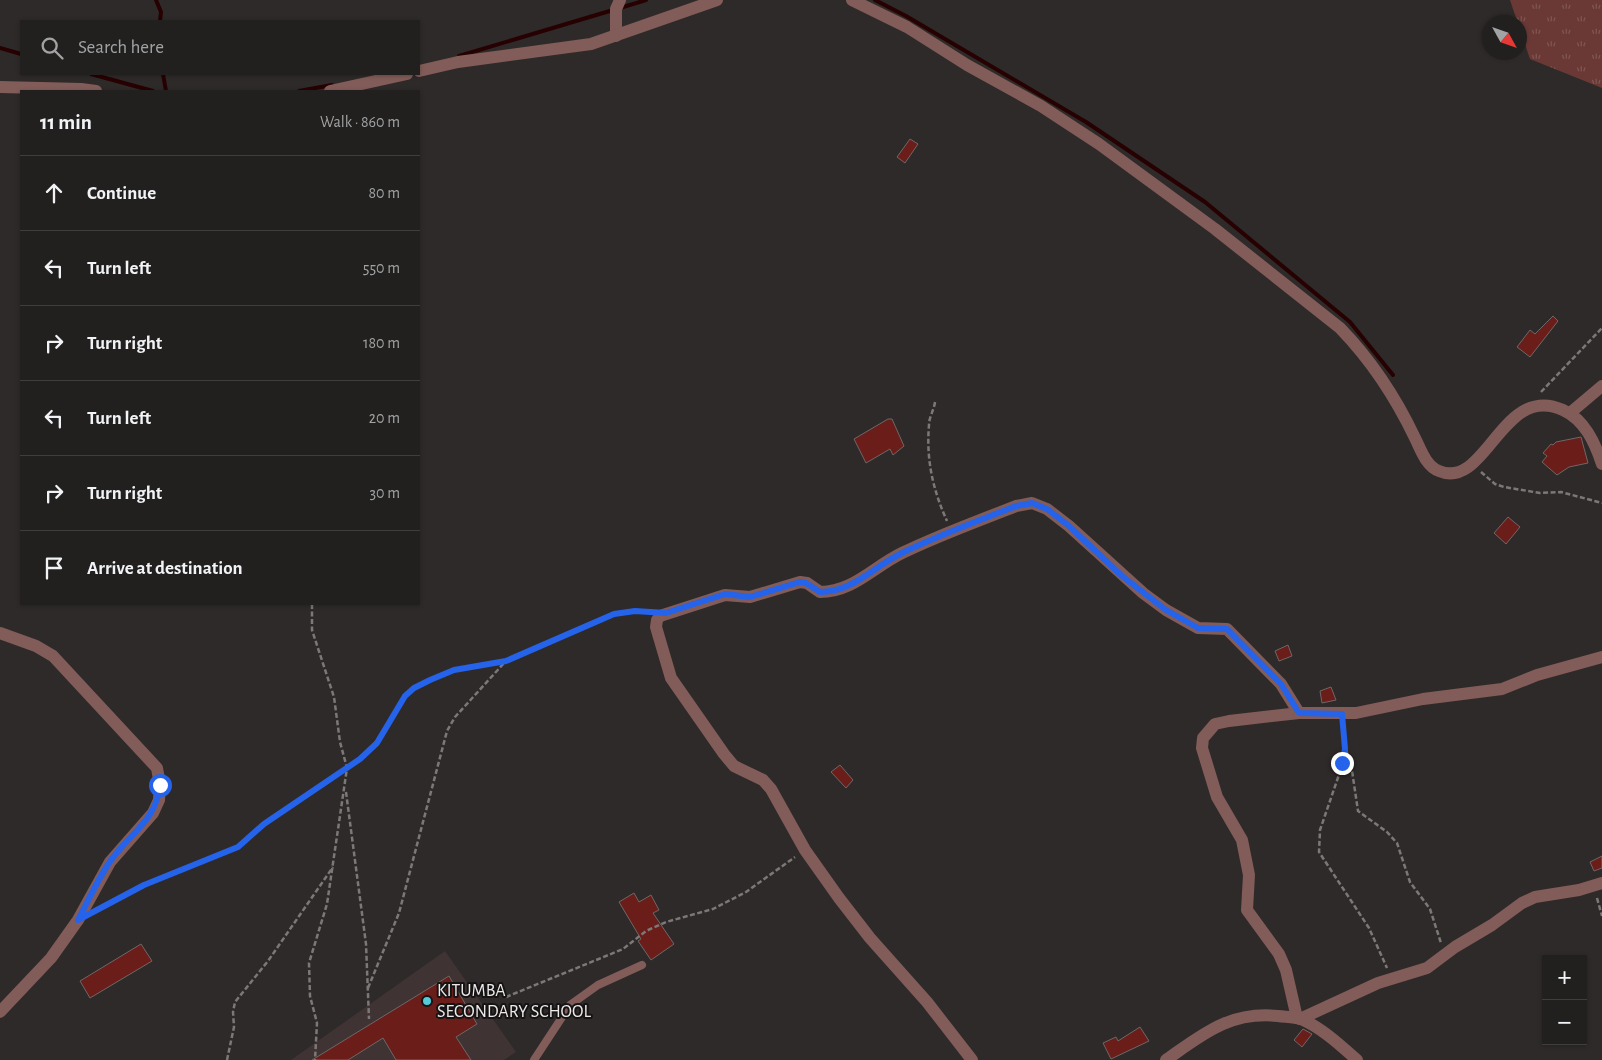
<!DOCTYPE html>
<html lang="en">
<head>
<meta charset="utf-8">
<style>
  body { margin:0; font-family:"Alegreya Sans",sans-serif; background:#2e2d2c; color:#f1f3f6 }
  .controls { position:absolute; right:15px; bottom:15px; display:grid; overflow:hidden; border-radius:0px; box-shadow:0 1px 4px #0004 }
  .controls button { width:45px; height:45px; display:grid; place-items:center; padding:0; border:0; border-bottom:1px solid #3f3e3d; background:#22201f; color:#f1f3f6; font:25px sans-serif }
  .compass { position:absolute; left:1482px; top:15px; width:45px; height:45px; border-radius:50%; background:#22201f; box-shadow:0 1px 4px #0004; rotate:130deg }
  .stop { position:absolute; width:15px; height:15px; margin:-11px; border:4px solid #2563eb; border-radius:50%; background:#fff }
  .stop.end { background:#2563eb; border-color:#fff; box-shadow:0 1px 5px #0008 }
  .list { margin:0; padding:0; list-style:none }
  h2 { display:flex; justify-content:space-between; align-items:center; height:65px; margin:0; padding:0 20px; font-size:21px }
  h2 small { font-size:16px; font-weight:400; color:#a2a3a4 }
  .list li { display:grid; grid-template-columns:32px 1fr auto; gap:15px; align-items:center; box-sizing:border-box; height:75px; padding:0 20px; border-top:1px solid #3f3e3d }
  .list b { display:block; font-size:19px; white-space:nowrap }
  .list em { font-size:16px; font-style:normal; color:#a2a3a4 }
  .icon { flex:none; width:28px; height:28px; fill:none; stroke:currentColor; stroke-width:2; stroke-linecap:round; stroke-linejoin:round }
  .map { position:relative; flex:none; width:1602px; height:1060px; overflow:hidden }
  .search { position:absolute; background:#22201f; box-shadow:0 1px 4px #0004; left:20px; top:20px; width:400px; height:55px; display:flex; align-items:center; gap:12px; box-sizing:border-box; padding:0 18px; border-radius:0px; color:#a2a3a4; font-size:19px }
  .panel { position:absolute; background:#22201f; box-shadow:0 1px 4px #0004; left:20px; top:90px; width:400px; height:515px; border-radius:0px }
  .map>svg:first-child { display:block }
  .built { fill:#3f3433 }
  .grass { fill:url(#grass-tufts) }
  .lines { fill:none; stroke-linecap:round; stroke-linejoin:round }
  .stream { stroke:#270102; stroke-width:4 }
  .building { fill:#6b1d1a; stroke:#6d6867 }
  .path { stroke:#7c7877; stroke-width:2.5; stroke-dasharray:5 2.5; stroke-linecap:butt }
  .service { stroke:#825c58; stroke-width:8 }
  .minor { stroke:#825c58; stroke-width:12 }
  .route { stroke:#2563eb; stroke-width:6 }
  .poi-dot { fill:#52cbda; stroke:#151313; stroke-width:2 }
  .labels { text-anchor:middle; dominant-baseline:central; stroke-width:4; stroke-linejoin:round; paint-order:stroke }
  .poi-label { font-size:18px; fill:#ece9e8; stroke:#151313; text-anchor:start }
</style>
</head>
<body>
<div class="map">
<svg width="1602" height="1060" viewBox="0 0 1602 1060">
  <defs>
    <pattern id="grass-tufts" width="24" height="20" patternUnits="userSpaceOnUse" patternTransform="scale(1.25)"><rect width="24" height="20" fill="#6a3935"/><path d="M3 7l-1-3M5 7V3M7 7l1-3M15 17l-1-3M17 17v-4M19 17l1-3" fill="none" stroke="#7f5652"/></pattern>
  </defs>
  <rect width="100%" height="100%" fill="#2e2a29"/>
  <path class="built" d="M445,951L516,1052L504,1060H291Z"/>
  <path class="grass" d="M1510,0H1602V88L1530,59Z"/>
  <g class="lines">
    <g class="stream">
      <path d="M156,0L161,12L160,21"/>
      <path d="M875,0L906,16L1086,122L1205,202L1350,322L1393,375"/>
      <path d="M620,8L646,0"/>
      <path d="M0,48L21,54"/>
      <path d="M459,56L613,10"/>
      <path d="M91,74L153,91"/>
      <path d="M163,74L166,91"/>
      <path d="M299,91L332,85"/>
    </g>
  </g>
  <g class="building">
    <path d="M910,139L918,144L905,163L897,157Z"/>
    <path d="M1553,316L1558,321L1530,357L1517,347L1530,330L1535,334Z"/>
    <path d="M888,419H892L904,446L893,455L890,449L866,463L854,439Z"/>
    <path d="M1581,437L1588,463L1569,467L1557,475L1542,462L1547,456L1543,453L1551,444L1553,445L1556,442Z"/>
    <path d="M1508,517L1520,527L1506,544L1494,533Z"/>
    <path d="M1288,645L1292,656L1279,661L1275,651Z"/>
    <path d="M1331,687L1336,700L1322,703L1320,691Z"/>
    <path d="M840,765L853,780L846,788L831,772Z"/>
    <path d="M1602,856V868L1594,871L1590,862Z"/>
    <path d="M634,893L639,902L651,895L659,910L653,913L674,944L651,960L638,941L641,939L619,902Z"/>
    <path d="M141,944L152,961L90,998L80,981Z"/>
    <path d="M449,976L477,1024L456,1037L471,1060H396L383,1038L348,1060H312Z"/>
    <path d="M1140,1027L1149,1041L1111,1059L1103,1043L1116,1037L1118,1041Z"/>
    <path d="M1303,1029L1312,1034L1302,1047L1294,1040Z"/>
  </g>
  <g class="lines">
    <g class="path">
      <path d="M1541,392L1602,328"/>
      <path d="M935,402C934,410 929,417 929,425C926,460 933,490 947,521"/>
      <path d="M1481,472L1495,484L1504,487L1540,493L1561,492L1602,503"/>
      <path d="M312,604V630L334,697L340,742L347,768L327,904L309,963L310,996L317,1023L315,1060"/>
      <path d="M1343,725L1345,749L1343,763L1320,830L1319,852L1369,928L1387,968"/>
      <path d="M1346,750L1351,764L1358,811L1387,832L1397,843L1410,882L1430,909L1441,943"/>
      <path d="M346,792L366,944L369,1019"/>
      <path d="M1597,898L1602,916"/>
      <path d="M99,909L144,885L238,847L264,824L370,751L405,696L414,688L454,670L506,661L614,614L635,611L647,612"/>
      <path d="M368,988L399,913L447,731L455,717L505,662"/>
      <path d="M506,997L623,949L646,931L666,922L713,909L746,892L795,857"/>
      <path d="M227,1060L234,1027L233,1012L235,1002L268,961L333,867"/>
    </g>
    <path class="service" d="M534,1060L570,1005L598,985L642,965"/>
    <g class="minor">
      <path d="M852,0L907,27L967,65L1041,106L1099,144L1215,229L1340,328C1371,360 1396,398 1415,438C1421,450 1426,466 1439,471C1486,491 1502,382 1563,410C1585,420 1595,443 1602,464"/>
      <path d="M616,36V9L620,0"/>
      <path d="M419,71L458,62L591,44L717,0"/>
      <path d="M0,87L81,89L96,91"/>
      <path d="M330,91L407,74"/>
      <path d="M1570,413L1602,386"/>
      <path d="M0,633L36,646L53,656L157,768L160,785L159,800L153,813L110,862L78,920L51,958L0,1012"/>
      <path d="M1297,1018L1286,970L1279,954L1247,910L1249,875L1242,840L1217,797L1202,748L1203,738L1215,724L1229,721L1299,713H1356L1423,699L1502,689L1537,675L1602,657"/>
      <path d="M1300,1019L1378,983L1427,968L1455,947L1492,925L1522,903L1535,897L1579,890L1602,883"/>
      <path d="M972,1060L927,1002L870,938L839,898L805,850L771,789L763,780L734,766L724,754L671,678L656,627L657,620L660,616L725,595L750,597L800,582L807,583L820,592C853,592 873,567 902,553C939,535 978,521 1016,506L1032,503L1047,509L1069,526L1143,593L1166,610L1198,628L1227,629L1281,684L1299,713"/>
      <path d="M1166,1060C1203,1034 1230,1011 1278,1016C1285,1017 1294,1017 1301,1019C1322,1028 1340,1045 1357,1060"/>
    </g>
  </g>
  <g class="lines">
    <path class="route" d="M160,785C156,822 128,834 109,863C97,881 88,901 78,920L144,885L238,847L264,824L360,759L377,743L405,696L414,688L430,680L454,670L506,661L614,614L635,611L666,613L725,594L750,597L800,582L806,583L820,592C853,592 873,567 902,553C939,535 978,521 1016,506L1032,503L1047,509L1069,526L1122,576L1166,610L1198,628L1227,629L1281,684L1299,713L1342,714L1345,749L1342,763"/>
  </g>
  <circle class="poi-dot" cx="427" cy="1001" r="5"/>
  <g class="labels">
    <g class="poi-label">
      <text x="437" y="991">KITUMBA<tspan x="437" dy="21">SECONDARY SCHOOL</tspan></text>
    </g>
  </g>
</svg>
<div class="controls">
<button>+</button>
<button>−</button>
</div>
<svg class="compass" viewBox="-18 -18 36 36"><path d="M0-13l5 13h-10z" fill="#e53935"/><path d="M0 13l5-13h-10z" fill="#a2a3a4"/></svg>
<div class="stop" style="left:160px;top:785px"></div>
<div class="stop end" style="left:1342px;top:763px"></div>
<div class="search"><svg class="icon" aria-label="search" viewBox="0 0 24 24"><circle cx="10" cy="10" r="6"/><path d="M15 15l6 6"/></svg>Search here</div>
<section class="panel">
<h2>11 min<small>Walk · 860 m</small></h2>
<ul class="list">
<li><svg class="icon" aria-label="ahead" viewBox="0 0 24 24"><path d="M12 20V5M6 11l6-6 6 6"/></svg><div><b>Continue</b></div><em>80 m</em></li>
<li><svg class="icon" aria-label="left" viewBox="0 0 24 24"><path d="M17 20v-9H6M10 6l-5 5 5 5"/></svg><div><b>Turn left</b></div><em>550 m</em></li>
<li><svg class="icon" aria-label="right" viewBox="0 0 24 24"><path d="M7 20v-9h11M14 6l5 5-5 5"/></svg><div><b>Turn right</b></div><em>180 m</em></li>
<li><svg class="icon" aria-label="left" viewBox="0 0 24 24"><path d="M17 20v-9H6M10 6l-5 5 5 5"/></svg><div><b>Turn left</b></div><em>20 m</em></li>
<li><svg class="icon" aria-label="right" viewBox="0 0 24 24"><path d="M7 20v-9h11M14 6l5 5-5 5"/></svg><div><b>Turn right</b></div><em>30 m</em></li>
<li><svg class="icon" aria-label="arrive" viewBox="0 0 24 24"><path d="M6 21V4h12l-3 4 3 4H6"/></svg><div><b>Arrive at destination</b></div></li>
</ul>
</section>
</div>
</body>
</html>
